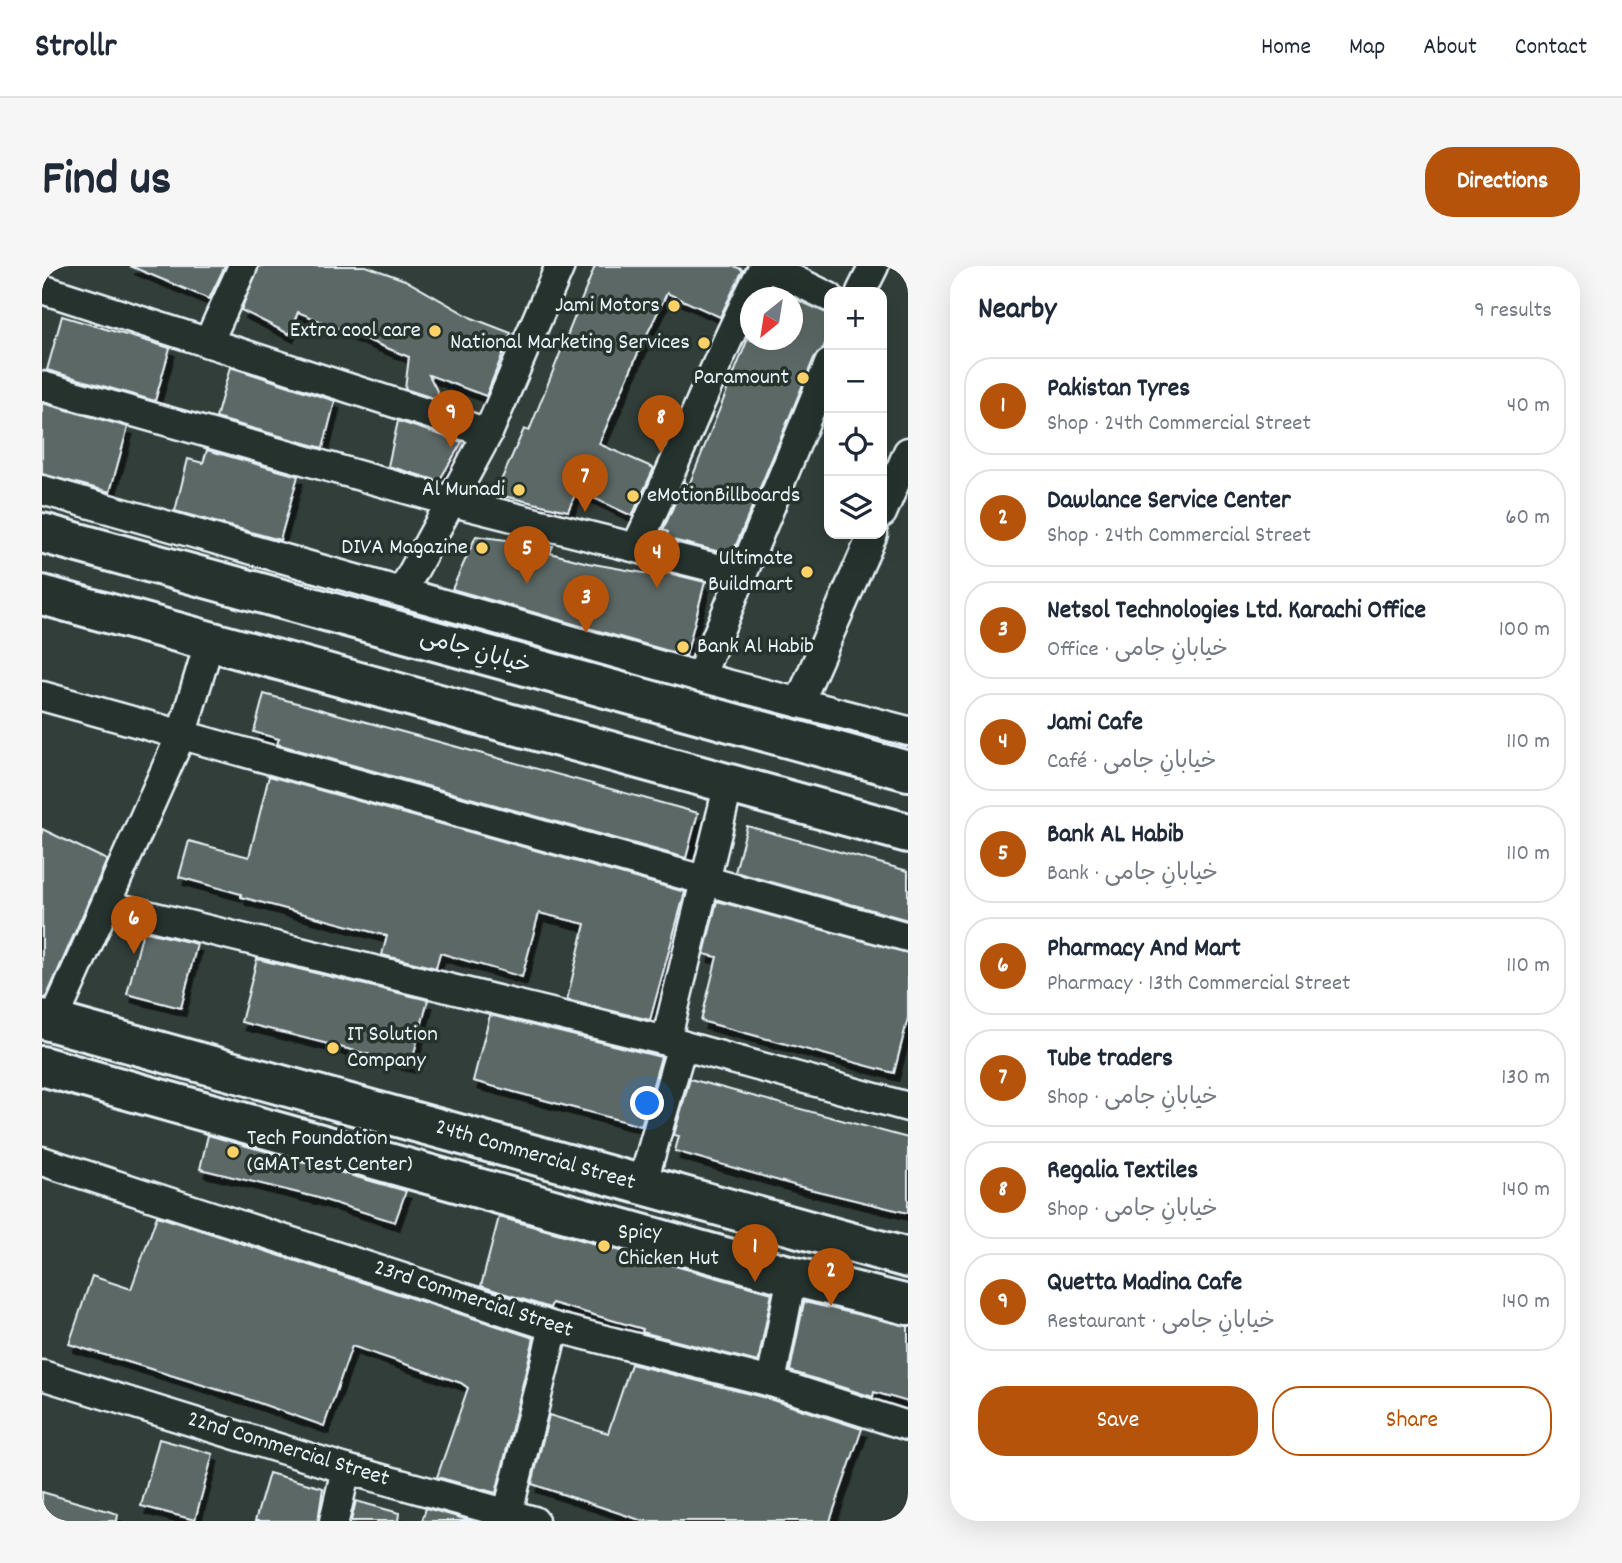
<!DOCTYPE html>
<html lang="en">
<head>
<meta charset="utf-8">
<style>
  body { margin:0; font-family:Dekko,"Playpen Sans Arabic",sans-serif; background:#f6f6f7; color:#1f2937 }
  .controls { position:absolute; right:21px; top:21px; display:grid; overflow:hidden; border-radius:14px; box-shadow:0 7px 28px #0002 }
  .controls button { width:63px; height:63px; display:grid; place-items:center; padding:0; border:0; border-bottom:2px solid #e0e1e3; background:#fff; color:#1f2937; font:35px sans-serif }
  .compass { position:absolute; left:698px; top:21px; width:63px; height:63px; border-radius:50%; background:#fff; box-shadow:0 7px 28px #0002; rotate:210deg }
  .you { position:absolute; left:606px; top:838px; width:24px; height:24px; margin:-18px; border:5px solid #fff; border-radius:50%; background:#1a73e8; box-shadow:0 0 0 10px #1a73e833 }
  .badge { display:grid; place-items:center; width:46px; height:46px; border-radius:50%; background:#b45309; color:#fff; font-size:23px; font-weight:700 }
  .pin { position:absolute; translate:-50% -58px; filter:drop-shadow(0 2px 4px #0008) }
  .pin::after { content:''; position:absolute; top:37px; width:24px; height:21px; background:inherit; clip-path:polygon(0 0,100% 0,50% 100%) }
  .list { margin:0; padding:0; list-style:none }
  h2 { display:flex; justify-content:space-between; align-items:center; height:91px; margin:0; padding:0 28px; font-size:30px }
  h2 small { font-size:23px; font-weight:400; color:#747a83 }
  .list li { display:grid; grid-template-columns:46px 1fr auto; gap:21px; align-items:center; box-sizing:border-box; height:98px; margin:0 14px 14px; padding:0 14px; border:2px solid #e0e1e3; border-radius:28px }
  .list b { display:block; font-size:26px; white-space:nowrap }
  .list p { margin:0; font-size:23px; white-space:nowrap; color:#747a83 }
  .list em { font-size:23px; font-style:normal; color:#747a83 }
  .actions { display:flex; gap:14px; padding:21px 28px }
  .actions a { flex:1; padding:16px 0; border:2px solid #b45309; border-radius:28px; text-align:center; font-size:24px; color:#b45309 }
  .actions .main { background:#b45309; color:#fff }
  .icon { flex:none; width:38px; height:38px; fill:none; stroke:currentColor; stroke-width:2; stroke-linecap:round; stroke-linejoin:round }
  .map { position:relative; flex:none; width:866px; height:1255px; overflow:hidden; border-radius:28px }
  header { display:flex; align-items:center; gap:42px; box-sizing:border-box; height:98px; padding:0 35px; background:#fff; border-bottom:2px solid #e0e1e3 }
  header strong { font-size:33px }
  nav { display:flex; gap:38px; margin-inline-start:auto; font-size:24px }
  .intro { display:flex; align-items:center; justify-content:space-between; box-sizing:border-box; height:168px; padding:0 42px }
  h1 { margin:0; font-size:49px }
  .button { padding:18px 32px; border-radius:28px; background:#b45309; color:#fff; font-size:24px; font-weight:700 }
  main { display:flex; gap:42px; padding:0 42px }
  aside { flex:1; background:#fff; border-radius:28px; box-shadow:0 7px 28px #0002 }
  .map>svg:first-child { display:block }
  .building { fill:#5c6865; stroke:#e8f1f8; stroke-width:2; filter:url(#shadow) }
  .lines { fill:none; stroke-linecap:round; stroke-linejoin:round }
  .street-casing { stroke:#e8f1f8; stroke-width:33 }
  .secondary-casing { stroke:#e8f1f8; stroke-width:44 }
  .street { stroke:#26332d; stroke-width:28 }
  .secondary { stroke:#26332d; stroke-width:38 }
  .poi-dot { fill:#ffd166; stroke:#26332d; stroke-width:2.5 }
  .labels { text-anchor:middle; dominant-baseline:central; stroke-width:7; stroke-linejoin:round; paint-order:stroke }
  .poi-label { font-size:23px; fill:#e8f1f8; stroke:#26332d; text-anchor:end }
  .street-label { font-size:23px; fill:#e8f1f8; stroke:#26332d }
</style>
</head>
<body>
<header>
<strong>Strollr</strong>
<nav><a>Home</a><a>Map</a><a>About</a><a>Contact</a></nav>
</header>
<div class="intro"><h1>Find us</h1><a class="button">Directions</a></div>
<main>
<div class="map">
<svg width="866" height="1255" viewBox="0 0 866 1255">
  <defs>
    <filter id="shadow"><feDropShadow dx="4.5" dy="8" stdDeviation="0" flood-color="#0009"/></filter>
  </defs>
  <rect width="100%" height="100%" fill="#323e39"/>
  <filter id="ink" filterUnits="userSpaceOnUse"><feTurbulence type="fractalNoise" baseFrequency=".0143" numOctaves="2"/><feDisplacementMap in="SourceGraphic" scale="14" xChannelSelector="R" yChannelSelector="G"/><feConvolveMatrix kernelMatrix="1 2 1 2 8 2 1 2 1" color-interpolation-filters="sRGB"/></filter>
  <g filter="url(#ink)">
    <g class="building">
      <path d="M88,0H183L167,33Z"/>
      <path d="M217,0H324L363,14L430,52L469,67L444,130L387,109L400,135L363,123L367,91L256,46L247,68L199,44Z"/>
      <path d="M553,0H692L701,4L678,51L625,27L596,87L557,178L612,202L590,250L535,224L526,245L453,228L482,163L487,165Z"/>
      <path d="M730,21L750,32H725Z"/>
      <path d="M751,32L787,48V67L781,83L772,92L690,289L623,272L626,266L621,264L642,216L647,219L709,65V74H751Z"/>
      <path d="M20,50L128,82L113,135L5,104Z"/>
      <path d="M188,101L293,135L281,182L174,152Z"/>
      <path d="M0,137L86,161L68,226L0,208Z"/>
      <path d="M356,155L420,176L397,215L346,200Z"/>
      <path d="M165,184L256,210L238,274L133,245L146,193L161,197Z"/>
      <path d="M434,270L511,280L508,287L546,297L607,308L610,303L663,316L644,390L410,323Z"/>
      <path d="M222,428L656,547L644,592L235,478L237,473L212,466Z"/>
      <path d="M227,510L643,626L608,754L525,734L543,658L497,647L480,711L398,687L394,702L340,689L345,670L199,631V628L137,611L147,575L207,591Z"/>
      <path d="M705,560L866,605V654L693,606Z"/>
      <path d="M0,563L65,594L4,732H0Z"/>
      <path d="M675,635L866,687V752L852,807L659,755L675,691L662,688Z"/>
      <path d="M101,665L155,678L139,742L85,728Z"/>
      <path d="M215,693L386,734L369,799L199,756Z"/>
      <path d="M448,749L619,791L599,860L431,815Z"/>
      <path d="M648,813L866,872V947L755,920L633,885L637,870L632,869Z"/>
      <path d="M166,869L364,925L353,956L273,931L158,903Z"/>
      <path d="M115,950L492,1072L454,1227L395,1211L426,1122L419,1117L310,1080L282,1160L200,1131L27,1078L50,1010L89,1023Z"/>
      <path d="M457,951L730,1027L716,1096L600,1066L601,1063L510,1037L508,1042L439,1020Z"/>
      <path d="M762,1036L866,1060V1136L832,1126L831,1131L748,1105Z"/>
      <path d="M589,1098L724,1132L820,1163L788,1255H601L490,1218L507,1149L566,1167Z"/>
      <path d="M117,1173L171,1188L153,1254L99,1240Z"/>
      <path d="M227,1207L281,1222L276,1255H213Z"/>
      <path d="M0,1226L76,1248L75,1255H0Z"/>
      <path d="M314,1235L357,1247L356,1255H309Z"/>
      <path d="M384,1242L430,1255H380Z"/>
    </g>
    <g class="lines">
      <g class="street-casing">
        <g id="street">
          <path d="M724,0L787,31"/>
          <path d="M0,23L446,167"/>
          <path d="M819,26L832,0"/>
          <path d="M166,77L201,0"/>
          <path d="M0,120L407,235L698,308"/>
          <path d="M0,224L658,411L866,465"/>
          <path d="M840,247L866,186"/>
          <path d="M595,279C640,187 674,90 722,0"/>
          <path d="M360,326L446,167L518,0"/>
          <path d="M658,411L787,98"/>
          <path d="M0,430L866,671"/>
          <path d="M757,437L831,268"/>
          <path d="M64,639L624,775L866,841"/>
          <path d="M11,756L140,467L168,374"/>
          <path d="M624,775L687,517"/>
          <path d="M0,895L512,1061L729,1116L866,1160"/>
          <path d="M600,919L640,779"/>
          <path d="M0,1109L304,1203L492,1255"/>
          <path d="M729,1116L750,1010"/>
          <path d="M466,1246L512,1061"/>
          <path d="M292,1255L304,1203"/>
        </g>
      </g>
      <g class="secondary-casing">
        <g id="secondary">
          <path d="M0,267L866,505"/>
          <path d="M0,329L866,567"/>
          <path d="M0,753L866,992"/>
          <path d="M0,800L750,1010L866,1039"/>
        </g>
      </g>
      <use href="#street" class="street"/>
      <use href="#secondary" class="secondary"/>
    </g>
  </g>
  <g class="poi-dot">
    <circle cx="632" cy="40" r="7"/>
    <circle cx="393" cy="65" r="7"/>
    <circle cx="662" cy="77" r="7"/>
    <circle cx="761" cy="112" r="7"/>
    <circle cx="477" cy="224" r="7"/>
    <circle cx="591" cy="230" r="7"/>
    <circle cx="440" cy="282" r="7"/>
    <circle cx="765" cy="306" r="7"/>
    <circle cx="641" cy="381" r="7"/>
    <circle cx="291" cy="782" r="7"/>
    <circle cx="191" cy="886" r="7"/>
    <circle cx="562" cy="980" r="7"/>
  </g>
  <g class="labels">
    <g class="poi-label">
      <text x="618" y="40">Jami Motors</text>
      <text x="379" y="65">Extra cool care</text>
      <text x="648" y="77">National Marketing Services</text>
      <text x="747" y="112">Paramount</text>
      <text x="463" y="224">Al Munadi</text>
      <text x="605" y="230" text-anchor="start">eMotionBillboards</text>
      <text x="426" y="282">DIVA Magazine</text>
      <text x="751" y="293">Ultimate<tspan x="751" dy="26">Buildmart</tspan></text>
      <text x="655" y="381" text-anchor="start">Bank Al Habib</text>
      <text x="305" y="769" text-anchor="start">IT Solution<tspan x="305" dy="26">Company</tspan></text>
      <text x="205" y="873" text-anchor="start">Tech Foundation<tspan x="205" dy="26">(GMAT Test Center)</tspan></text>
      <text x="576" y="967" text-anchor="start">Spicy<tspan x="576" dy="26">Chicken Hut</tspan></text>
    </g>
    <g class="street-label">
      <text transform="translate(433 387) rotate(16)">خیابانِ جامی</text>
      <text transform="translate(493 890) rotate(16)">24th Commercial Street</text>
      <text transform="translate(431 1034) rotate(18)">23rd Commercial Street</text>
      <text transform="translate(246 1184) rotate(17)">22nd Commercial Street</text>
    </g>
  </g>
</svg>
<div class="controls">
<button>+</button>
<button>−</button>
<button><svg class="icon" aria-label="locate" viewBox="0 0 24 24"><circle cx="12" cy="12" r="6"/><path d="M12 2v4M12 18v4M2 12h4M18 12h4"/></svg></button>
<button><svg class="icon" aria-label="layers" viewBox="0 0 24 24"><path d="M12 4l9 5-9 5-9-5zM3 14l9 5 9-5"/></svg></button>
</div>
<svg class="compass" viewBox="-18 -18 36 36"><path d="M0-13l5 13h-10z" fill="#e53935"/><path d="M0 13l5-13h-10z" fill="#747a83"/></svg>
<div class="you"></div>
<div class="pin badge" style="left:713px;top:1016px">1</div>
<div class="pin badge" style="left:789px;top:1040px">2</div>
<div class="pin badge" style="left:544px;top:367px">3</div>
<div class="pin badge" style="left:615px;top:322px">4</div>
<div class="pin badge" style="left:485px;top:318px">5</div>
<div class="pin badge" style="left:92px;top:688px">6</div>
<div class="pin badge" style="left:543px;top:246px">7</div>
<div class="pin badge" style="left:619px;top:187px">8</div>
<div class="pin badge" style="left:409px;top:182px">9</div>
</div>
<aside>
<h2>Nearby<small>9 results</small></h2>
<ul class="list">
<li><span class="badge">1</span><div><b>Pakistan Tyres</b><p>Shop · 24th Commercial Street</p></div><em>40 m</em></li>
<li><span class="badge">2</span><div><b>Dawlance Service Center</b><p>Shop · 24th Commercial Street</p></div><em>60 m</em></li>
<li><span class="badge">3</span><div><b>Netsol Technologies Ltd. Karachi Office</b><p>Office · خیابانِ جامی</p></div><em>100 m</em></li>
<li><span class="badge">4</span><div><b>Jami Cafe</b><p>Café · خیابانِ جامی</p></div><em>110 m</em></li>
<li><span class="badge">5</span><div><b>Bank AL Habib</b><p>Bank · خیابانِ جامی</p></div><em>110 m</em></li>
<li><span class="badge">6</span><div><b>Pharmacy And Mart</b><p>Pharmacy · 13th Commercial Street</p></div><em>110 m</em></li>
<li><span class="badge">7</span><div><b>Tube traders</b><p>Shop · خیابانِ جامی</p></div><em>130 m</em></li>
<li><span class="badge">8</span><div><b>Regalia Textiles</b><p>Shop · خیابانِ جامی</p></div><em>140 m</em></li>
<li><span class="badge">9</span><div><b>Quetta Madina Cafe</b><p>Restaurant · خیابانِ جامی</p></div><em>140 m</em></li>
</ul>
<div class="actions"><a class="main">Save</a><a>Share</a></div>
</aside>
</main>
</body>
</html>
